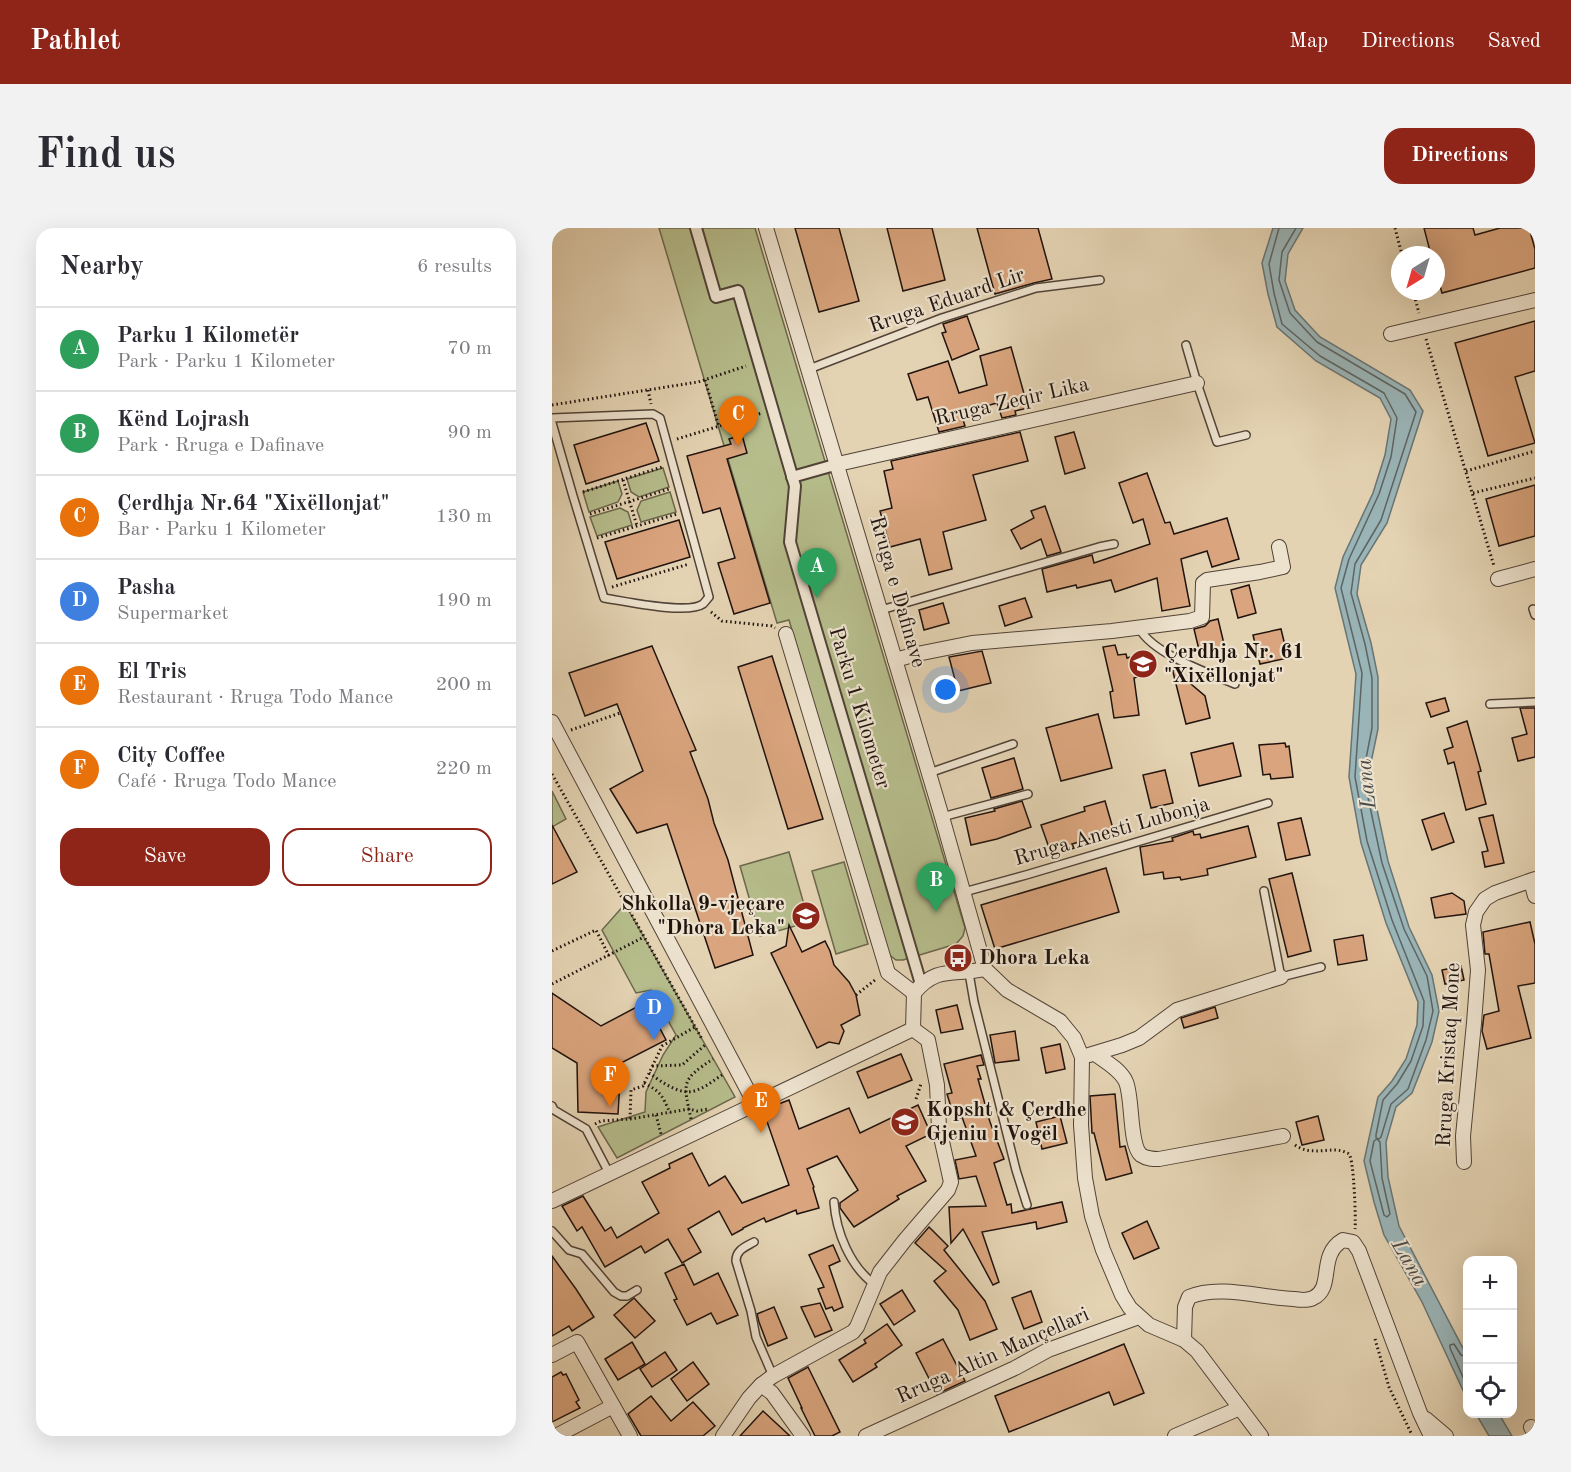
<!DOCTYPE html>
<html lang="en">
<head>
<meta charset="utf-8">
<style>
  body { margin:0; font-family:"Old Standard TT",serif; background:#f2f2f3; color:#2b2b33 }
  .controls { position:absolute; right:18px; bottom:18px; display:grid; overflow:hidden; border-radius:12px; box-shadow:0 6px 24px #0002 }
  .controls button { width:54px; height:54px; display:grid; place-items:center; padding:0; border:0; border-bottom:2px solid #e1e1e2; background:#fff; color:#2b2b33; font:30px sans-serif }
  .compass { position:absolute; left:839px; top:18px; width:54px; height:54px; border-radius:50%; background:#fff; box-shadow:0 6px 24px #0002; rotate:217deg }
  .you { position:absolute; left:394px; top:462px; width:21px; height:21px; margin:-15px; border:4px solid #fff; border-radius:50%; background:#1a73e8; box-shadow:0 0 0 9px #1a73e833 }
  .badge { display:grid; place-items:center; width:39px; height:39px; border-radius:50%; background:#8f2418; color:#fff; font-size:20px; font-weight:700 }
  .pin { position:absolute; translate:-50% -50px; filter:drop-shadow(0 2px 3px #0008) }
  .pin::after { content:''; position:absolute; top:32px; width:21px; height:18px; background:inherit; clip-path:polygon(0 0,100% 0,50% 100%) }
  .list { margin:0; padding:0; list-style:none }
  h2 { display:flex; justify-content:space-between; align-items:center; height:78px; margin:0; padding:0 24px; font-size:26px }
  h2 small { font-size:20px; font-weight:400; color:#7c7c81 }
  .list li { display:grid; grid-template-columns:39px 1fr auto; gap:18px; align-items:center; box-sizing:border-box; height:84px; padding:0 24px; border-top:2px solid #e1e1e2 }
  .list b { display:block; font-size:22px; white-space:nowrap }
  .list p { margin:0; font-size:20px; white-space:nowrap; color:#7c7c81 }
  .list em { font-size:20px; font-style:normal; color:#7c7c81 }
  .actions { display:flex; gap:12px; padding:18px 24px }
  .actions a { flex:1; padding:14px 0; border:2px solid #8f2418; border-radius:18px; text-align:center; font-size:21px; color:#8f2418 }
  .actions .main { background:#8f2418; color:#fff }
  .icon { flex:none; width:33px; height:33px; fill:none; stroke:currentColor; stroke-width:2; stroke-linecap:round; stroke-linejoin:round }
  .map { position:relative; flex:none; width:983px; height:1208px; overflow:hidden; border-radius:18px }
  header { display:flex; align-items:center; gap:36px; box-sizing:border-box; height:84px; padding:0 30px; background:#8f2418; color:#fff }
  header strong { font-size:28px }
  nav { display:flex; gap:33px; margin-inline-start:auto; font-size:21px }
  .intro { display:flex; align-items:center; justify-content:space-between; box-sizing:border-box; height:144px; padding:0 36px }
  h1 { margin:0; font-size:42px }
  .button { padding:15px 27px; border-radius:18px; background:#8f2418; color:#fff; font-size:21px; font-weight:700 }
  main { display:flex; gap:36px; padding:0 36px }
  aside { flex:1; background:#fff; border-radius:18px; box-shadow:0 6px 24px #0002 }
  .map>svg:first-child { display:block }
  .green { fill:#b6bc8b; stroke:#6b684c; stroke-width:1.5 }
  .water { fill:#9ab5b8; stroke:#697474; stroke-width:1.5 }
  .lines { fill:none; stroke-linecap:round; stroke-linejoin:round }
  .shore { stroke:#5d6463; stroke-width:1.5 }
  .building { fill:#daa57e; stroke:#20130e; stroke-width:1.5 }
  .service-casing { stroke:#514337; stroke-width:10 }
  .pedestrian-casing { stroke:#514337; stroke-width:14 }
  .minor-casing { stroke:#514337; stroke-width:16 }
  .path { stroke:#20130e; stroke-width:3; stroke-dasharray:1.5 3; stroke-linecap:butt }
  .service { stroke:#ede2ce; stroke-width:7 }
  .pedestrian { stroke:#ede2ce; stroke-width:10 }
  .minor { stroke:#ede2ce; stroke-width:14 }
  .labels { text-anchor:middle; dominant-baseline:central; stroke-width:4.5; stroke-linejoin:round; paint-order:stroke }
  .street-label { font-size:21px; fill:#20130e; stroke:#ede2ce }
  .poi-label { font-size:21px; font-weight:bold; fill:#20130e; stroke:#ede2ce; text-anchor:start }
  .water-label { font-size:22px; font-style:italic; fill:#4b4c4a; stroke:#ede2ce }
</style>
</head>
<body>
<header>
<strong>Pathlet</strong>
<nav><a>Map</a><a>Directions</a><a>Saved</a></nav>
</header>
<div class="intro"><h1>Find us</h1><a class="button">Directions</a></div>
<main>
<aside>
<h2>Nearby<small>6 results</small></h2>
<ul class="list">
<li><span class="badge" style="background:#2e9e5b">A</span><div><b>Parku 1 Kilometër</b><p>Park · Parku 1 Kilometer</p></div><em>70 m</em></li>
<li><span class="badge" style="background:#2e9e5b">B</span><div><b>Kënd Lojrash</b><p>Park · Rruga e Dafinave</p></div><em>90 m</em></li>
<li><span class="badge" style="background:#e8710a">C</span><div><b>Çerdhja Nr.64 &quot;Xixëllonjat&quot;</b><p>Bar · Parku 1 Kilometer</p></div><em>130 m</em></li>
<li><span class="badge" style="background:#3f7fe0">D</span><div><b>Pasha</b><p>Supermarket</p></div><em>190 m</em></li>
<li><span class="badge" style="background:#e8710a">E</span><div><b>El Tris</b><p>Restaurant · Rruga Todo Mance</p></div><em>200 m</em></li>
<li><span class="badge" style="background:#e8710a">F</span><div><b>City Coffee</b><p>Café · Rruga Todo Mance</p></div><em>220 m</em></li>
</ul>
<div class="actions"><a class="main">Save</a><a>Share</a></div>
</aside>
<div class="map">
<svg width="983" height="1208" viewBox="0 0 983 1208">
  <rect width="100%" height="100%" fill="#e4d3b3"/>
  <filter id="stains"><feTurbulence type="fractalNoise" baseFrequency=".00333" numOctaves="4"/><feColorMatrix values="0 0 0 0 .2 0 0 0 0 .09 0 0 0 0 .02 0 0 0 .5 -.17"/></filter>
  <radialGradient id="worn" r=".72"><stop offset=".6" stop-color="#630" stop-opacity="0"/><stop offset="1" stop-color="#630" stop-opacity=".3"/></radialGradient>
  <g class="green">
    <path d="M107,0H203L413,700L411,708L404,716L351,732H344L335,725L237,392L225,395Z"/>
    <path d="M111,240L117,259L87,269L79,264L75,251Z"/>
    <path d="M66,253L70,266L66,274L37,284L31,264Z"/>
    <path d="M118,264L124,284L89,294L85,282L89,273Z"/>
    <path d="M68,280L76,284L80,297L45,308L38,289Z"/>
    <path d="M0,563L14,591L0,599Z"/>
    <path d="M237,624L257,694L208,708L188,638Z"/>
    <path d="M292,634L316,716L284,726L260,643Z"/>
    <path d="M73,676L183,869L65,930L46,899L93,884L94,864L111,827L124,807L99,762L84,765L50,702Z"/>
  </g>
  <g class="water">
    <path d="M721,0H751L736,26L733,53L743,82L768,109L858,162L871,183L835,295L809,337L805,366L819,415L826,449V501L817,544L836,633L857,699L880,747L887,783L880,814L860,865L844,879L834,914L836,949L847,998L915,1128V1171L870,1074L832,1007L822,974L812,933L826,869L840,853L854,831L865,797L866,774L834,695L809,615L797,549L804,446L783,360L791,329L821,265L833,227L839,191L828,170L764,133L725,99L716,66L710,35Z"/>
    <path d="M924,1186H947L960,1208H937Z"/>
  </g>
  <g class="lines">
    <g class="shore">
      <path d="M727,0L717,36L722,65L730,96L768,128L832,165L845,190L839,229L827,266L797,331L789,360L810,445L803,549L815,613L840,692L872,773L871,798L859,833L845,856L831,872L824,907V910L827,911L829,909L839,876L856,861L874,812L881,783L875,748L852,701L830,635L811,546L820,500V450L813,416L799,365L803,336L829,292L864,184L853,166L765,114L738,85L727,52L730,24L744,0"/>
      <path d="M825,911L828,914L830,950L838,986L835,989L832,987L818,933L822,913Z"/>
      <path d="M915,1129L909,1127L902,1116L898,1117V1120L915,1158"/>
    </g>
  </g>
  <g class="building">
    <path d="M243,0H287L307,73L267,84Z"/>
    <path d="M335,0H380L393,52L351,63Z"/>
    <path d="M425,0H486L500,51L482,55L443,66Z"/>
    <path d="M872,0H921L923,7L948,0H977L983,21V40L890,65L884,43V27H879Z"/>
    <path d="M415,88L427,121L400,132L390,105L394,104L391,96Z"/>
    <path d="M983,93V143L963,149L983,215L936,228L903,115Z"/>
    <path d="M459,119L476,180L463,183L464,187L450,190L445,175L409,185L413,198L387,204L376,169L365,172L356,146L396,133L407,165L435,157L428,128Z"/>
    <path d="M94,195L107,233L34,256L22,217Z"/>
    <path d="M468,204L476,233L421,247L434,292L391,304L400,341L377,347L368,311L338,319L328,283L340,280L332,243L341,241L339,233Z"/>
    <path d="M522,204L533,240L513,246L503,209Z"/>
    <path d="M190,207L195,225L175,231L218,375L182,386L166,335L183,330L168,280L151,285L135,228L179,216L177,211Z"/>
    <path d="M595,245L613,295L618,294L622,306L675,290L687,331L660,339L655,323L629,331L638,378L610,383L605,350L563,364L559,352L525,360L524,357L495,364L490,341L540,327L542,335L598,316L591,291L581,295L567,255Z"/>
    <path d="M983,257V308L947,318L934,271Z"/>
    <path d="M493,278L509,324L495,328L489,311L469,321L459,302L482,290L479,283Z"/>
    <path d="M127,292L138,329L65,351L53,314Z"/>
    <path d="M697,357L704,385L686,390L679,362Z"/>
    <path d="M473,370L480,389L453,398L447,378Z"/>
    <path d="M391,375L397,395L372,402L367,382Z"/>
    <path d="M666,391L673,420L648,426L642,401L653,398L658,393Z"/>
    <path d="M729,401L736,430L708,436L701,407Z"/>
    <path d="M563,417L566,427L574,426L575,430L596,424L602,444L582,450L587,487L562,490L558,464L561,463L551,419Z"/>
    <path d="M100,418L144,522L138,524L156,571L162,595L176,632L201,727L163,740L115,596L85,605L58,561L91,543L65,476L33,488L17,445Z"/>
    <path d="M430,423L439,455L406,463L397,429Z"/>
    <path d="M220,428L271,591L236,601L186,439Z"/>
    <path d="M620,440L653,468L658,490L634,496Z"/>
    <path d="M893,470L897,483L879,489L874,475Z"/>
    <path d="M968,480H983V529L966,533L960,510L975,506Z"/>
    <path d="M546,486L560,540L509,553L494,500Z"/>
    <path d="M915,493L929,543L926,544L934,576L914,582L902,534L896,536L892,522L901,519L895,500Z"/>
    <path d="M681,515L689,548L647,558L639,525Z"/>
    <path d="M733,515L734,519L737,518L741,549L719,551L718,546L711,547L707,517Z"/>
    <path d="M462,530L471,561L439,570L430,540Z"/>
    <path d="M613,542L621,575L599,580L591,547Z"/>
    <path d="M470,573L479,599L445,611L419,617L413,590L443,583L442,581Z"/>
    <path d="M553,573L562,604L520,616L522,620L500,628L489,597L533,583L532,579Z"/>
    <path d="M892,585L902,614L880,622L870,592Z"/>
    <path d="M941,587L952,635L933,639L930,624L936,623L927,590Z"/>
    <path d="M749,590L758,627L734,632L726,595Z"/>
    <path d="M0,597L25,644L0,656Z"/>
    <path d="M696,598L704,629L655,641L656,647L629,652L628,649L612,651L611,644L592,647L588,619L621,613L620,610L641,603L642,607L648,606L649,610Z"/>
    <path d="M554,640L567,684L443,721L429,677Z"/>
    <path d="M740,645L759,723L736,729L717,651Z"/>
    <path d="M900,665L912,673L914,686L883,690L879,670Z"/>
    <path d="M978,694L983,716V755L966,758L979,810L935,821L930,803L932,787L947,783L937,726H933L931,704Z"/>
    <path d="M237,697L250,724L273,713L278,723L282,737L297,754L304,767L308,787L289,797L292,803L287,816L277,814L265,820L219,725L234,718Z"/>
    <path d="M811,707L815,732L786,737L782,712Z"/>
    <path d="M909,738L912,752L893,756L890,742Z"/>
    <path d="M0,765L49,798L94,774L114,812L69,835L66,886L26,884L25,835L0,820Z"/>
    <path d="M405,777L411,801L389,805L384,782Z"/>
    <path d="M663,779L666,790L632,800L629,790Z"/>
    <path d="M463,803L467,832L443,835L438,807Z"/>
    <path d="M508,816L513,841L494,845L489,820Z"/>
    <path d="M349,826L360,852L316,870L305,844Z"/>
    <path d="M429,827L432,837L425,838L429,851H426L438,894L452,931L442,935L455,977L459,976L460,985L510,974L515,994L485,1001L484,994L430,1004L447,1054L441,1057L411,1001L399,1015L397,979L434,978L424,948L407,951L403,932L424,928L410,889L403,892L395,866L400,865L392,836Z"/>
    <path d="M563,866L568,919L573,918L580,945L554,952L542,905H540L538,868Z"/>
    <path d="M237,872L247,901L297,880L308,905L366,877L379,906L354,918L374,953L345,968L347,971L302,999L288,980V975L306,962L285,928L255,941L262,959L261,960L267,980L245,986L244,982L214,994L212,990L191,1000V1001L180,1007L167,983L136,1001L149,1024L130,1035L116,1011L93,1025L89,1018L53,1039L30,999L25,1003L10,978L31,968L53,1003L59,999L65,1010L107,985L90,954L118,940L117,936L140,925L157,958L173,948L190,975L237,957L211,882Z"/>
    <path d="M508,888L515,915L490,921L484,894Z"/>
    <path d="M766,888L772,912L750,917L744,894Z"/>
    <path d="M595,993L607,1020L582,1031L570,1005Z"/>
    <path d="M377,999L396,1018L392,1022L433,1073L445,1101L418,1112L406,1082L382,1053L394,1043L363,1015Z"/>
    <path d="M281,1017L288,1033L277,1038L291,1079L282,1083L280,1079L274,1081L266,1061L272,1059L257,1027Z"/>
    <path d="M0,1028L24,1061L42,1089L20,1103L17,1098L0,1108Z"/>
    <path d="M132,1036L142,1057L166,1045L186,1087L165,1096L159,1085L135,1097L122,1072L125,1071L113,1045Z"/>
    <path d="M350,1062L363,1083L342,1097L328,1076Z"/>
    <path d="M479,1063L490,1094L472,1101L460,1070Z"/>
    <path d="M82,1070L103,1093L83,1110L62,1087Z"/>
    <path d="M268,1075L280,1102L263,1109L249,1079Z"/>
    <path d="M222,1079L235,1110L216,1118L207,1094L205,1086Z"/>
    <path d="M335,1096L350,1117L323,1136L325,1139L301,1154L287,1132L314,1115L312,1112Z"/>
    <path d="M391,1111L413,1153L385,1166L364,1125Z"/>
    <path d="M80,1114L93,1136L66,1152L53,1131Z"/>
    <path d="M572,1116L592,1165L562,1177L557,1164L457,1204L443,1168Z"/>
    <path d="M113,1124L125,1142L100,1159L88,1141Z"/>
    <path d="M141,1134L157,1156L135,1173L119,1151Z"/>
    <path d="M256,1139L288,1204L280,1208H263L249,1180H250L236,1150Z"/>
    <path d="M9,1144L11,1147L14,1146L27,1172L24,1174L28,1180L0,1194V1149Z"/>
    <path d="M99,1168L119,1193L141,1174L163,1198L151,1208H89L76,1186Z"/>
    <path d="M211,1183L238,1208H188Z"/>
  </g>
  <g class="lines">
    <g class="service-casing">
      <g id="service">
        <path d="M634,117L645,155L665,214L694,207"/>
        <path d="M257,141L390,90L484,60L548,52"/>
        <path d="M0,190L101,186L108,190L157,369C155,371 153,374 151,376C136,387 71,373 52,370L21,268L0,195"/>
        <path d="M981,381L983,387"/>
        <path d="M329,382L547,319L562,316"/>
        <path d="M587,400C601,426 656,445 683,456"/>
        <path d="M938,476L983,474"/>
        <path d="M377,545L461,516"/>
        <path d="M390,589L476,566"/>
        <path d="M712,663L729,749L769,739"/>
        <path d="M412,664L474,647L716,575"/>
        <path d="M417,745L422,774L464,942L475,977"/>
        <path d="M0,878L2,882L34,901L57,945"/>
        <path d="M282,974C284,1004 298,1038 322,1056"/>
        <path d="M0,1003L17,1022L30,1026L62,1064L69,1068H75L85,1062"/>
        <path d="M202,1014C193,1019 184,1022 184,1033L199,1083L204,1109L221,1148"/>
      </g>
    </g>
    <g class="pedestrian-casing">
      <g id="pedestrian">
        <path d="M144,0L164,69L186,63L243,258L238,314L369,756"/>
        <path d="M240,249L286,236"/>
      </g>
    </g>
    <g class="minor-casing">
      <g id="minor">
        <path d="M214,0L390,589L433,741"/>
        <path d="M839,106L983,72"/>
        <path d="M286,236L645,155"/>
        <path d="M946,351L983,341"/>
        <path d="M234,406L336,745L362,765"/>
        <path d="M343,432L365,426L420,415L560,403L638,393L650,389L651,355L655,352L708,344L731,339L727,319"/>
        <path d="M0,494L203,876"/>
        <path d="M979,653L983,668"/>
        <path d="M433,741L455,762L508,793L522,810L530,829L529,897L533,950L540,988L551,1022L570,1067L578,1080L597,1097L632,1112L645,1123L709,1208"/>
        <path d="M362,765C385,737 402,748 433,741"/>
        <path d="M361,801L362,765"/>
        <path d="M543,826C553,833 569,842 574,854C581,871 577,917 589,927C595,931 601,931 607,931L731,908"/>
        <path d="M537,827L570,817L587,810L625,782L729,749"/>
        <path d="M912,934L911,908L922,795L926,742L921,697L924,684L933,671L943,665L983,651"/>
        <path d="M0,973L361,801"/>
        <path d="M632,1112L633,1079L637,1069C667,1056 710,1070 742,1071C748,1072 755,1073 761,1070C783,1060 765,1027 791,1012L801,1014L807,1023L868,1185L879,1208"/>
        <path d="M0,1127L25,1114L78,1208"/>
        <path d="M209,1157L220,1165L251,1208"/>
        <path d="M874,1191L894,1208"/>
        <path d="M979,1199L983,1207"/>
        <path d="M4,1208L61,1178"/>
        <path d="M171,1208L197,1170L209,1157L221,1148L301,1104L305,1099L328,1044L353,1012L396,962L399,954L387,900L385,857L376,812L361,801"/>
        <path d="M314,1208L463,1140L496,1122L587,1089"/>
        <path d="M623,1208L688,1180"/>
      </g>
    </g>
    <g class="path">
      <path d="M843,0L850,27"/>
      <path d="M861,63L867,85"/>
      <path d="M874,111L942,338"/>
      <path d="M153,152L167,199"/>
      <path d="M96,162L99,176"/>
      <path d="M0,177L146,154L194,138"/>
      <path d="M125,211L210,185"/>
      <path d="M914,243L983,223"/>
      <path d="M71,252L85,298"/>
      <path d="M31,264L110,239"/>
      <path d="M921,265L983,250"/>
      <path d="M38,286L117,261"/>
      <path d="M45,310L125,286"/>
      <path d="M60,359L137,336"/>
      <path d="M159,384L170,393L220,398L223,400"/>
      <path d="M19,502L68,485"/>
      <path d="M0,546L150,811"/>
      <path d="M0,723L44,702L57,728"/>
      <path d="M0,756L92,709"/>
      <path d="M304,767L323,752"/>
      <path d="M100,838L130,837L153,817"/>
      <path d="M97,845C110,854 129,869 145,862C154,859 162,852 170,847"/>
      <path d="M92,855C109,864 110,867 118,885"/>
      <path d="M364,871L369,856"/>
      <path d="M104,887L109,906"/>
      <path d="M78,891L137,881L145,883L156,881"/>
      <path d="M139,891C131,854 129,852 161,831"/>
      <path d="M43,896L49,893L78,891L79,862L91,858L110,818L143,799"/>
      <path d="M743,917C760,929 779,918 793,924C794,925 796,925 797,926C802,932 804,991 803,1001"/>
      <path d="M823,1111L837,1159L859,1205"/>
    </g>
    <use href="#service" class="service"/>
    <use href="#pedestrian" class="pedestrian"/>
    <use href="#minor" class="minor"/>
  </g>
  <defs>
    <g id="school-disc" transform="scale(1.5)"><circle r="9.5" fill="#8f2418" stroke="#ede2ce"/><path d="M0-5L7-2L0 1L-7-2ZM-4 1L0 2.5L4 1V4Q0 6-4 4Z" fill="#fff"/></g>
    <g id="bus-disc" transform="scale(1.5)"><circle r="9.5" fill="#8f2418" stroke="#ede2ce"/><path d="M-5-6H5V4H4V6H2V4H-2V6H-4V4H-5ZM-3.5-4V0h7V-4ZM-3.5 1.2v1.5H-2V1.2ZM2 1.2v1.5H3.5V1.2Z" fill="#fff"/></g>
  </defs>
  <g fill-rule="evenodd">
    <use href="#school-disc" x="591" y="436"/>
    <use href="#school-disc" x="254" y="688"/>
    <use href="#bus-disc" x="406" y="730"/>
    <use href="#school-disc" x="353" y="894"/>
  </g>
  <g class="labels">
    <g class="street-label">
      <text transform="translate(395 73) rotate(-19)">Rruga Eduard Lir</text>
      <text transform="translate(460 174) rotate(-13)">Rruga Zeqir Lika</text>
      <text transform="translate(345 364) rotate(74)">Rruga e Dafinave</text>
      <text transform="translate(307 480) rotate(73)">Parku 1 Kilometer</text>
      <text transform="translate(560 604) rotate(-16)">Rruga Anesti Lubonja</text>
      <text transform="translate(897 827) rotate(-87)">Rruga Kristaq Mone</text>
      <text transform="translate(441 1128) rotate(-24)">Rruga Altin Mançellari</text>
    </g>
    <g class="poi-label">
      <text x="612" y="424">Çerdhja Nr. 61<tspan x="612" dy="24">"Xixëllonjat"</tspan></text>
      <text x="233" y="676" text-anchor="end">Shkolla 9-vjeçare<tspan x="233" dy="24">"Dhora Leka"</tspan></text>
      <text x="427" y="730">Dhora Leka</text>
      <text x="374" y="882">Kopsht &amp; Çerdhe<tspan x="374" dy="24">Gjeniu i Vogël</tspan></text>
    </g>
    <g class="water-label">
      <text transform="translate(815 556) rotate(-96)">Lana</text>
      <text transform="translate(857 1035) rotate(60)">Lana</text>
    </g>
  </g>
  <rect width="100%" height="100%" filter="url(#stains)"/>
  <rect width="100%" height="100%" fill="url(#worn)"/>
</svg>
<div class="controls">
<button>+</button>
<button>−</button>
<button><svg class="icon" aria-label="locate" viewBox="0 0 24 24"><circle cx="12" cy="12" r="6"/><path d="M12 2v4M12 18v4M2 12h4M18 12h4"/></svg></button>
</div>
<svg class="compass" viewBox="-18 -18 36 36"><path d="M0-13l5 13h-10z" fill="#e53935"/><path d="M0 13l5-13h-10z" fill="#7c7c81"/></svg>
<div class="you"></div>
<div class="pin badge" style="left:265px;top:370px;background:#2e9e5b">A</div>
<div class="pin badge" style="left:384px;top:684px;background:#2e9e5b">B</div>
<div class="pin badge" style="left:186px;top:218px;background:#e8710a">C</div>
<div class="pin badge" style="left:102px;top:812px;background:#3f7fe0">D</div>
<div class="pin badge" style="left:209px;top:905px;background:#e8710a">E</div>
<div class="pin badge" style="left:58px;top:879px;background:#e8710a">F</div>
</div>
</main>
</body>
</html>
